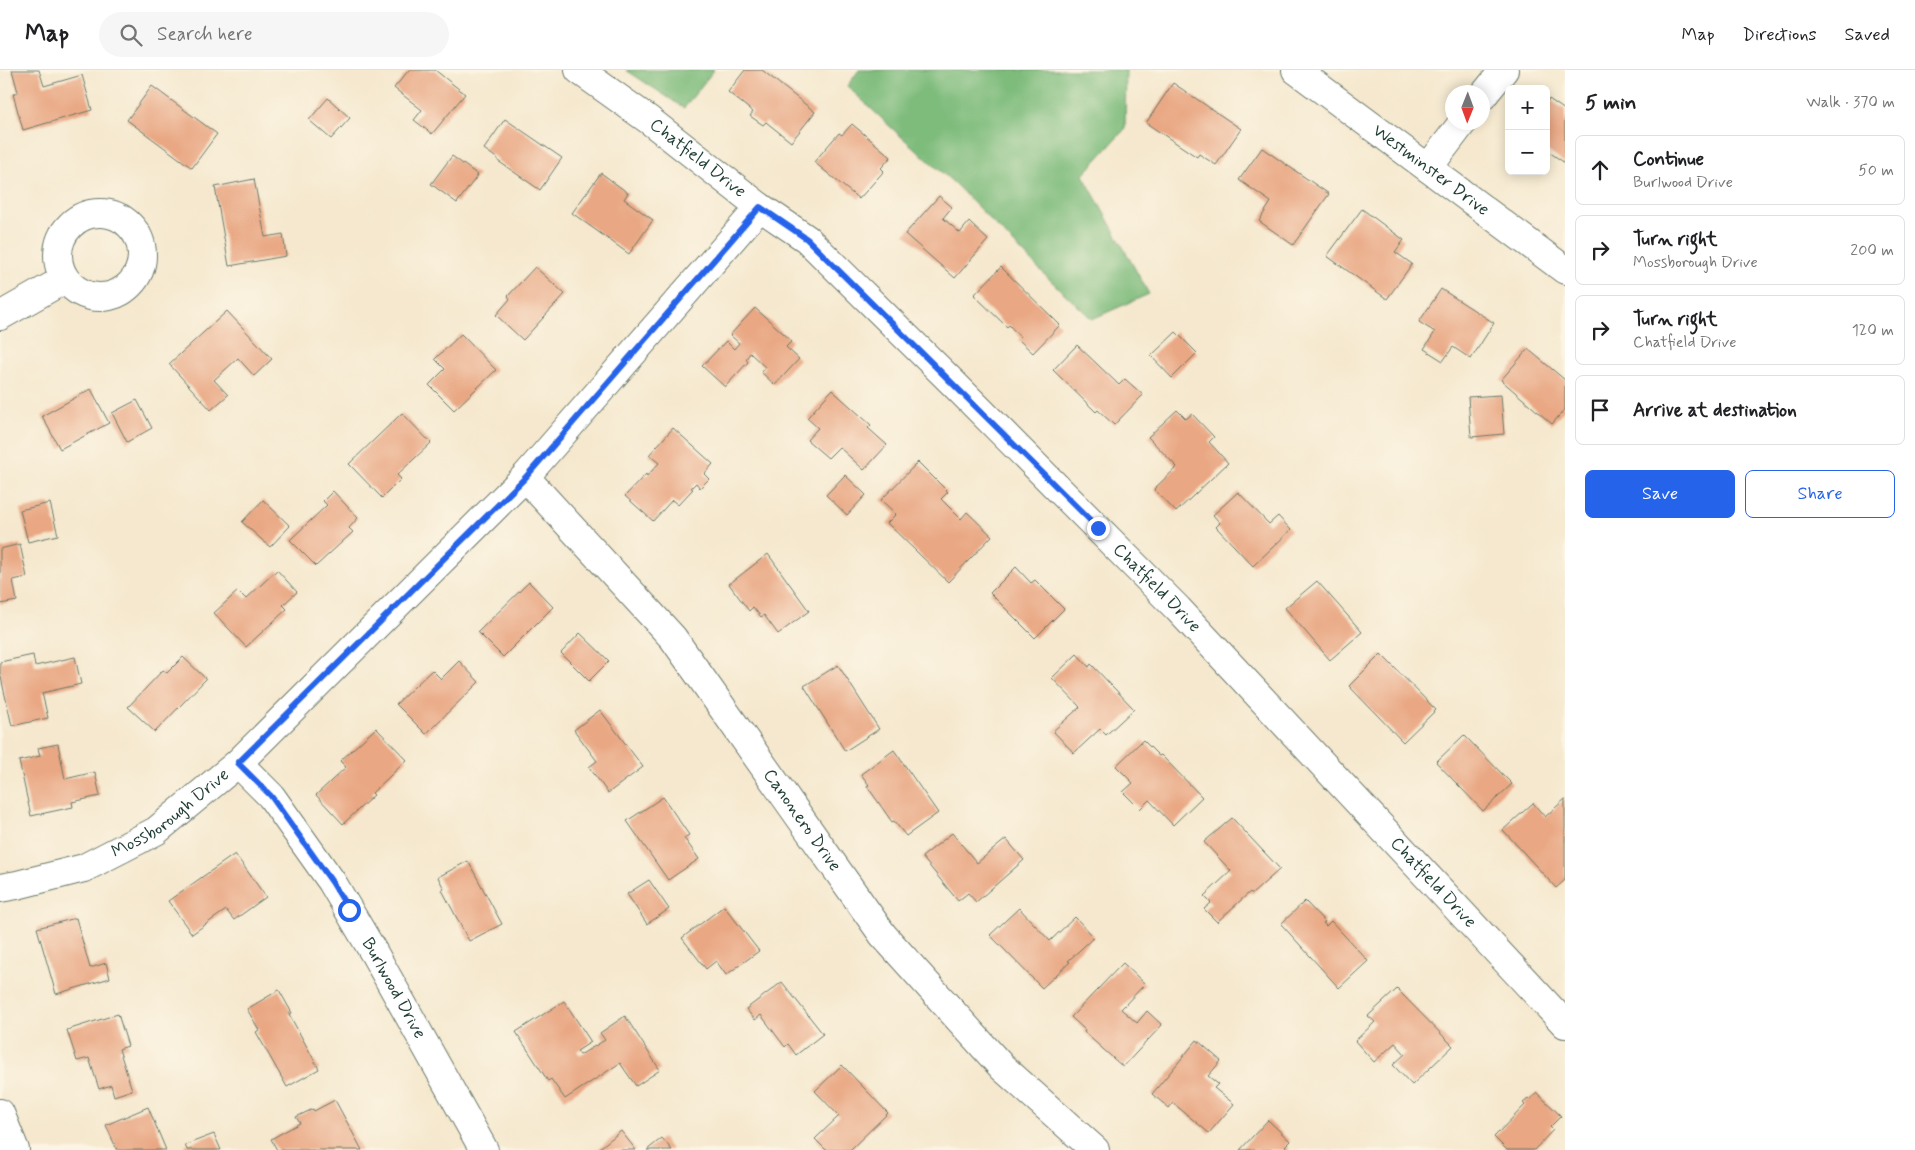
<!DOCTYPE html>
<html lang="en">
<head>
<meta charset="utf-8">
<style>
  body { margin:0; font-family:Mynerve,sans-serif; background:#f6f6f6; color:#202124 }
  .controls { position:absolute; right:15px; top:15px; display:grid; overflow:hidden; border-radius:8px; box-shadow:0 2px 12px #0003 }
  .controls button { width:45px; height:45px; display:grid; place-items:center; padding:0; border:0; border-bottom:1px solid #e0e0e0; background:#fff; color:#202124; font:25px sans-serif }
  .compass { position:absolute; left:1445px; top:15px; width:45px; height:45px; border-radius:50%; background:#fff; box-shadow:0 2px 12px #0003; rotate:181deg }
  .stop { position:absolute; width:15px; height:15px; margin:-11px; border:4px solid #2563eb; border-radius:50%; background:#fff }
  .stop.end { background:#2563eb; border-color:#fff; box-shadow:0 1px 5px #0008 }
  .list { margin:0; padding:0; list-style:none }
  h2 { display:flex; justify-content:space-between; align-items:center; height:65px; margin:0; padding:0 20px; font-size:21px }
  h2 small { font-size:16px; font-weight:400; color:#757577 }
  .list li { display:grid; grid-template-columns:32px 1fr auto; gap:15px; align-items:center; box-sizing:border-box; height:70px; margin:0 10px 10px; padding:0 10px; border:1px solid #e0e0e0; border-radius:8px }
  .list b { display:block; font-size:19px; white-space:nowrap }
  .list p { margin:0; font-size:16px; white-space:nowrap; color:#757577 }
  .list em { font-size:16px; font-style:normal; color:#757577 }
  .actions { display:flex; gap:10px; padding:15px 20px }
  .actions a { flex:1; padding:11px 0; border:1px solid #2563eb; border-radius:8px; text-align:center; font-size:18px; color:#2563eb }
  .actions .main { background:#2563eb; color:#fff }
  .icon { flex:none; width:28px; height:28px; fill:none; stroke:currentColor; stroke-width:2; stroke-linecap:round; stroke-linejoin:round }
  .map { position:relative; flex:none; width:1565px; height:1080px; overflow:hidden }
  header { display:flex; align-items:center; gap:30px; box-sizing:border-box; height:70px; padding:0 25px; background:#fff; border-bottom:1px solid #e0e0e0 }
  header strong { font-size:24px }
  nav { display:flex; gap:28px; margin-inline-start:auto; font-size:18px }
  .search { width:350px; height:45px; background:#f6f6f6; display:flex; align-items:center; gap:12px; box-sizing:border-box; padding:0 18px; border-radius:28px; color:#757577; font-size:19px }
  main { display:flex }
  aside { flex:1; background:#fff }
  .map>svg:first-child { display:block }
  .forest { fill:#7ebc7b; stroke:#4e7c58 }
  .building { fill:#e9a783 }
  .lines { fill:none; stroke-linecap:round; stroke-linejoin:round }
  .street-casing { stroke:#6a796a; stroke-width:30 }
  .street { stroke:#fff; stroke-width:28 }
  .route { stroke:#2563eb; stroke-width:6 }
  .labels { text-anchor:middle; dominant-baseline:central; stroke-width:4; stroke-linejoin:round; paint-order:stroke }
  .street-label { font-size:18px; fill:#1f3d34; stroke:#fcf5e5 }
</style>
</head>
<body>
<header>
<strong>Map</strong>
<div class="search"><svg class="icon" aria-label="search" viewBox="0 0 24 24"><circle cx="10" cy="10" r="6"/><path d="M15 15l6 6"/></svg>Search here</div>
<nav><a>Map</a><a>Directions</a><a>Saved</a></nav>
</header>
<main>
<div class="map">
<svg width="1565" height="1080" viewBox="0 0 1565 1080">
  <rect width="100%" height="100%" fill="#fcf5e5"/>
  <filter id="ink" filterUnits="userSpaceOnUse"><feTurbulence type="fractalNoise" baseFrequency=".02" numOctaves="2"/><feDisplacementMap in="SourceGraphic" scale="10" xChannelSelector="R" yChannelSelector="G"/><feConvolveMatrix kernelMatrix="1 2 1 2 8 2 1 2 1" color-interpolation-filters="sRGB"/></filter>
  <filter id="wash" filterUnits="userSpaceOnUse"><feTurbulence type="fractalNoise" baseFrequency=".0096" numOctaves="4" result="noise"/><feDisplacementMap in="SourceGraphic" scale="20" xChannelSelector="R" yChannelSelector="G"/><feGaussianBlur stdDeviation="1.12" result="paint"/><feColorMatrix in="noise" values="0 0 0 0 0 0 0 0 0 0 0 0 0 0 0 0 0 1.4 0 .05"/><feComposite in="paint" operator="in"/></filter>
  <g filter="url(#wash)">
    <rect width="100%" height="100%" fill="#f5e8ce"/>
    <g class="forest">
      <path d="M626,0H714L684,38Z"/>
      <path d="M859,0H1126L1125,59L1083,105L1149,224L1092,249L1050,210L954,113L896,62L847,16Z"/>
    </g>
    <g id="blocks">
      <g class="building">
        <path d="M12,0H39L44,16L82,5L92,40L23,60L13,24L18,22Z"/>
        <path d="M409,0H435L465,24L432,64L414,50L422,40L394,18Z"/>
        <path d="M745,0H762L815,42L791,72L766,52L763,55L750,46L753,42L728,22Z"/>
        <path d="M1173,13L1241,59L1216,95L1199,84L1197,87L1146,53Z"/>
        <path d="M152,16L217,64L192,98L127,50Z"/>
        <path d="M328,28L350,48L331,69L309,50Z"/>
        <path d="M1549,29L1565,40V93L1546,80V33Z"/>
        <path d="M505,49L562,88L540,120L498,91V89L484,79Z"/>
        <path d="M852,54L891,87L881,98L884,101L859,129L814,92L839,63L842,65Z"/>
        <path d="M1262,78L1329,124L1293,175L1259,151L1271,132L1239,110Z"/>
        <path d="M452,86L478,105L457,133L431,114Z"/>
        <path d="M601,103L628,123L624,129L653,150L629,184L572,143Z"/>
        <path d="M254,109L265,167L283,164L286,186L229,196L215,117Z"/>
        <path d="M939,126L952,137L943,148L960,163L969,152L988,170L955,208L905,164Z"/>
        <path d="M1362,139L1404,170L1395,182L1412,194L1387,229L1327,186Z"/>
        <path d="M535,197L565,224L523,270L496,245L510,229L508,226Z"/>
        <path d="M1001,197L1060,255L1033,283L1019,270L1021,268L1009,255L1007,257L974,225Z"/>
        <path d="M1441,219L1494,253L1471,289L1453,277L1443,291L1424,279L1435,262L1419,252Z"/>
        <path d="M755,238L792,271L786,277L799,289L775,315L761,302L765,297L750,283L746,289L748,292L725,317L702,296L726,271L734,279L739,273L730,265Z"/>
        <path d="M227,241L272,289L254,306L238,288L214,310L228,325L211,340L169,294Z"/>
        <path d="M1176,262L1197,283L1172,308L1151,286Z"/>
        <path d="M461,264L496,300L454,340L429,315L445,299L435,289Z"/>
        <path d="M1077,275L1119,315L1125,309L1143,325L1114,355L1098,340L1096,342L1053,300Z"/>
        <path d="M1528,279L1565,310V339L1552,354L1501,310Z"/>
        <path d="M91,319L109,353L60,379L42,346Z"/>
        <path d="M832,320L871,355L868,358L887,375L864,400L839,377L828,388L807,370L818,358L807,348Z"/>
        <path d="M1501,325L1504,364L1471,367L1468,327Z"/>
        <path d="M137,330L152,358L127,372L112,343Z"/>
        <path d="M1177,340L1186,349L1192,344L1214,367L1209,372L1228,393L1176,442L1154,419L1177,397L1148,367Z"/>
        <path d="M402,343L431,373L397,405L401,409L382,428L349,394Z"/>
        <path d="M673,358L713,394L704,404L709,409L700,418L696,413L691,418L693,419L678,435L672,430L653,451L625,426L646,404L647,406L659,393L649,385Z"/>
        <path d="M918,392L948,422L941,429L961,449L967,442L992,466L948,512L887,453L896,444L881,430Z"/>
        <path d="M845,405L866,425L847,445L826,425Z"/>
        <path d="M333,421L358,448L349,458L353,462L316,496L290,470L327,435L323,431Z"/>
        <path d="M1238,422L1269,454L1278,446L1291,460L1253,496L1216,457L1220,453L1213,445Z"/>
        <path d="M263,430L290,456L270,477L242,452Z"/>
        <path d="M50,433L58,465L28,472L20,440Z"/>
        <path d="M20,474L27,507L13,510L17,531L0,534V479Z"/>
        <path d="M768,484L809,541L778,564L764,545L761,547L753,537L749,541L729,514Z"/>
        <path d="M1016,497L1031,513L1035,510L1064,539L1035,568L990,523Z"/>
        <path d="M277,500L297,522L283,535L287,539L246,577L214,543L238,521L246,529Z"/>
        <path d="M1317,511L1362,562L1330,590L1285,538Z"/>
        <path d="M529,512L553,537L503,587L478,562Z"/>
        <path d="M580,563L609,591L589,611L561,583Z"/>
        <path d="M1077,584L1089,597L1091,594L1134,639L1106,665L1100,659L1074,683L1053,661L1080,637L1052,608Z"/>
        <path d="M1381,584L1436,640L1403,672L1349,616Z"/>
        <path d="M33,585L35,596L75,587L81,614L42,623L48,648L12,656L0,603V592Z"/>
        <path d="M183,587L206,609L155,662L128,637L163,600L167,603Z"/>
        <path d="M459,591L479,612L426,664L396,634L432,600L441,609Z"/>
        <path d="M838,595L879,659L845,681L804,616Z"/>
        <path d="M600,640L643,697L608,723L589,697L597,691L574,660Z"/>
        <path d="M376,658L407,690L372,723L374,725L343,754L316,725L346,697L340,691Z"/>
        <path d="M1464,665L1512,714L1483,741L1436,692Z"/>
        <path d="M1143,670L1159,686L1161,685L1202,727L1173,755L1149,730L1140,739L1123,722L1133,713L1116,696Z"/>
        <path d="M58,674L65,709L95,702L100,726L72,732L73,737L31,746L19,691L40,686L38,678Z"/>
        <path d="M894,680L938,743L906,766L894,751L892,752L867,716L869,715L861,704Z"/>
        <path d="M663,727L689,765L684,768L699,789L668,810L627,751Z"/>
        <path d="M1565,729V810L1556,818L1503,760L1533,733L1545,747Z"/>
        <path d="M1232,748L1280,799L1252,824L1250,822L1217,852L1204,839L1211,833L1204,826L1231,801L1204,772Z"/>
        <path d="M952,763L977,793L1006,769L1024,790L976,832L968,823L958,831L922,787Z"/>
        <path d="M235,784L266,827L234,850L226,840L192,864L168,831Z"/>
        <path d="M468,791L502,854L469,871L442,820L444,819L438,807Z"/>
        <path d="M649,810L669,839L647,854L627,824Z"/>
        <path d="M1305,831L1325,852L1323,853L1326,856L1331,851L1368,891L1339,918L1281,854Z"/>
        <path d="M724,836L759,881L726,905L716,891L706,899L682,868Z"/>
        <path d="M1019,838L1050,871L1075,847L1094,867L1068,891L1070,892L1042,918L990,865Z"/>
        <path d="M76,848L90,898L106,893L110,908L56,924L37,858Z"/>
        <path d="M1123,893L1145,914L1121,939L1137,953L1147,941L1162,955L1123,997L1084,962L1085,960L1071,947Z"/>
        <path d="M782,912L823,964L796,985L788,974L785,977L761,945L755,950L746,939Z"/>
        <path d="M1397,919L1453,976L1412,1015L1393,995L1405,984L1395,973L1374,992L1355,971L1375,952L1368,946Z"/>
        <path d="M279,920L292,943L289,944L319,999L287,1017L256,962L259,960L247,939Z"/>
        <path d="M564,931L591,972L577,981L580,985L605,970L600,963L625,946L660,1000L636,1016L620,993L565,1029L551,1009L548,1011L516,962Z"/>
        <path d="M118,944L128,976L119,979L132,1020L114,1026L111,1015L99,1019L89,988L77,991L67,960Z"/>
        <path d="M1197,970L1221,991L1208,1006L1218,1014L1214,1018L1234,1034L1209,1063L1173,1033L1169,1038L1152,1024Z"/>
        <path d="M842,995L888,1043L850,1080H826L815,1069L839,1046L815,1021Z"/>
        <path d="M1537,1023L1561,1046L1550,1057L1553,1060L1534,1080H1507L1494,1067L1525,1035L1523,1033L1528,1029L1529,1030Z"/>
        <path d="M335,1030L362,1080H277L271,1069L300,1053L296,1047L313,1039L314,1041Z"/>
        <path d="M148,1037L166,1080H117L106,1055Z"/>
        <path d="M1268,1050L1290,1071L1285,1076L1290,1080H1240Z"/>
        <path d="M621,1061L636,1080H597Z"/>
        <path d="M214,1064L221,1080H187L185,1075Z"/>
        <path d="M662,1068L672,1080H647Z"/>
      </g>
    </g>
  </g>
  <g filter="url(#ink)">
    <use href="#blocks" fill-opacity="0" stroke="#6a796a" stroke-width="1"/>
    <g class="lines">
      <g class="street-casing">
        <g id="street">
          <path id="s1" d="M579,0L649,50L760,137L807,169L952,312L1178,539L1565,954"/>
          <path id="s2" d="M1296,0L1565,200"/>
          <path d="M1482,27L1504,0"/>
          <path d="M1428,98L1463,52"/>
          <circle cx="100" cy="185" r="42"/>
          <path d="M0,246L65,209"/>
          <path id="s3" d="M525,407L673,568L883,865L1002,997L1095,1080"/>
          <path id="s4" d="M238,693L271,726L332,812L374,883L484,1080"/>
          <path id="s5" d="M0,818L17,815L84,798L156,761L238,693L525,407L760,137"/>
          <path d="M0,1043L15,1080"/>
        </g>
      </g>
      <use href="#street" class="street"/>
    </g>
  </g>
  <g class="lines" filter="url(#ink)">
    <path class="route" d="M349,840L332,812L271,726L238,693L525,408L760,137L807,169L1098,458"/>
  </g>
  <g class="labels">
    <g class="street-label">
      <text stroke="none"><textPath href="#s1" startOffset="148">Chatfield Drive</textPath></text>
      <text stroke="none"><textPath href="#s2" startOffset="168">Westminster Drive</textPath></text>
      <text stroke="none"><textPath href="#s1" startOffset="778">Chatfield Drive</textPath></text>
      <text stroke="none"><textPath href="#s5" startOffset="189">Mossborough Drive</textPath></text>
      <text stroke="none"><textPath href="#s3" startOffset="442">Canonero Drive</textPath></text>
      <text stroke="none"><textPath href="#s1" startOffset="1182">Chatfield Drive</textPath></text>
      <text stroke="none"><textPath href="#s4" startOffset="275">Burlwood Drive</textPath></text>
    </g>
  </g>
</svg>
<div class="controls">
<button>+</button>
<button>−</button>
</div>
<svg class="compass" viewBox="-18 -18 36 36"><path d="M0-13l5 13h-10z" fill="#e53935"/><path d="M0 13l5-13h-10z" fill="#757577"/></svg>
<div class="stop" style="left:349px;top:840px"></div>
<div class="stop end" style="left:1098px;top:458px"></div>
</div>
<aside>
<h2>5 min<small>Walk · 370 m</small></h2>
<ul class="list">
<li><svg class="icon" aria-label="ahead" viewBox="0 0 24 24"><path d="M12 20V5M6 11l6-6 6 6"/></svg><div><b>Continue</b><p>Burlwood Drive</p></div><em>50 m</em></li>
<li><svg class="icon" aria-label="right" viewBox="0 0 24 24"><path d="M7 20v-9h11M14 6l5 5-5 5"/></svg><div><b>Turn right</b><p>Mossborough Drive</p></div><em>200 m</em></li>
<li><svg class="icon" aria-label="right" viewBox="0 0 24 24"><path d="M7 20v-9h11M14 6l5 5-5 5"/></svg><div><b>Turn right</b><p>Chatfield Drive</p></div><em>120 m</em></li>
<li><svg class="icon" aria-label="arrive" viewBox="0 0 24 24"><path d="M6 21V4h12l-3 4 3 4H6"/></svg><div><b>Arrive at destination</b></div></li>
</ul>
<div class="actions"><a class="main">Save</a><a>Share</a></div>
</aside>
</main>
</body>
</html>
